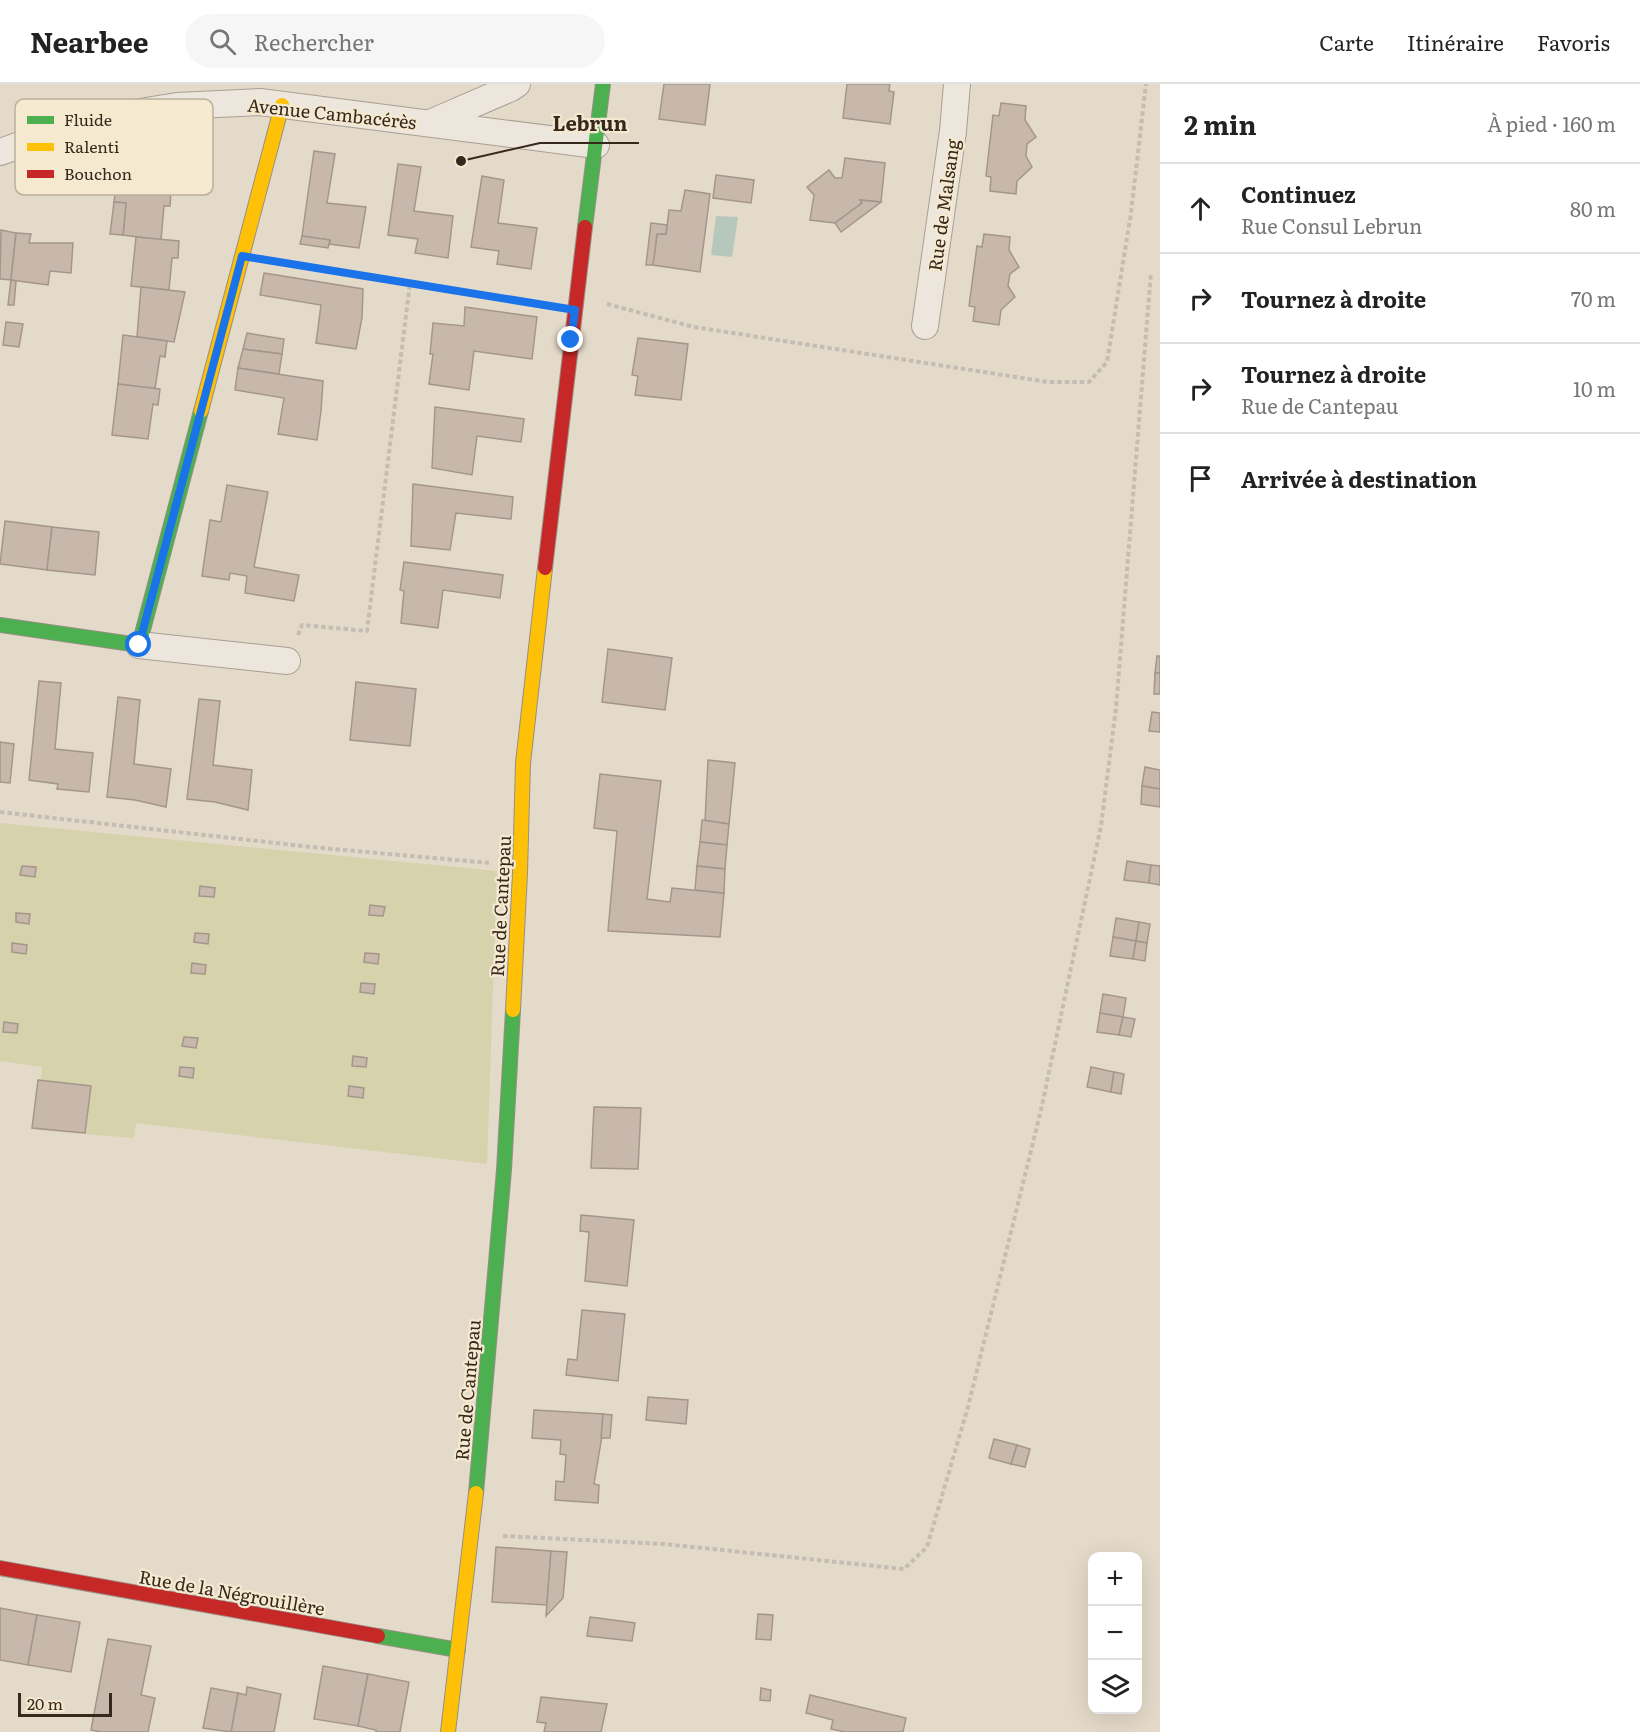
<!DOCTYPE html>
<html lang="fr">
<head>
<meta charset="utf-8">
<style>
  body { margin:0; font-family:Literata,serif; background:#f6f6f6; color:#222 }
  .controls { position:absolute; right:18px; bottom:18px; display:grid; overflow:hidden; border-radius:12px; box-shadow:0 6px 24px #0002 }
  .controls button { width:54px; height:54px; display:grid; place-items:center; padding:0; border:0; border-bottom:2px solid #e0e0e0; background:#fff; color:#222; font:30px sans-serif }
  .scale { position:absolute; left:18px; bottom:15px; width:94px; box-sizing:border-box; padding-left:6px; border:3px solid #37281d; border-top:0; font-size:16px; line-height:21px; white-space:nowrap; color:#37281d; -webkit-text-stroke:4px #f5e9d0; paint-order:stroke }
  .stop { position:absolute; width:18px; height:18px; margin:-14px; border:4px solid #1a73e8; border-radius:50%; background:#fff }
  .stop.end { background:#1a73e8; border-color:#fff; box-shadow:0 2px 6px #0008 }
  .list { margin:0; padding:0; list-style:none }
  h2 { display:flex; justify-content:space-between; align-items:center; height:78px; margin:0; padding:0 24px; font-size:26px }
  h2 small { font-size:20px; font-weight:400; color:#767676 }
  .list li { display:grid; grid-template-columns:39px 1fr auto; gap:18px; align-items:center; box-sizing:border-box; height:90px; padding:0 24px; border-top:2px solid #e0e0e0 }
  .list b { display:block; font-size:22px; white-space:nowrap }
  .list p { margin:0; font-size:20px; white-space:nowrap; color:#767676 }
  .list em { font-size:20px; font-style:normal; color:#767676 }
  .icon { flex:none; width:33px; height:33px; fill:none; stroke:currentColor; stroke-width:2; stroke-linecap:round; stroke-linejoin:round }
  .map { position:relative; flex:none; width:1160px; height:1648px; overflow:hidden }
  header { display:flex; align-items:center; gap:36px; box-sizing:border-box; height:84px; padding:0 30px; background:#fff; border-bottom:2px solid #e0e0e0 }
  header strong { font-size:28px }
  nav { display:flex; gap:33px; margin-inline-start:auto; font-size:21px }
  .search { width:420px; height:54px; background:#f6f6f6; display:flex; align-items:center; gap:15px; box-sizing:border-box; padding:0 21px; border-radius:33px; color:#767676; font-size:22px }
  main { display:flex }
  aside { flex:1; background:#fff }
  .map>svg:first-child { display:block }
  .green { fill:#d5d2ac }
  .water { fill:#b6c8bc }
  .building { fill:#c7b8ab; stroke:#a4968a; stroke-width:1.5 }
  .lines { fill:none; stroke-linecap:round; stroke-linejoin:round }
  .street-casing { stroke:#a99f94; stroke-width:28 }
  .fast-casing { stroke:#988f84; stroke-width:16 }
  .slow-casing { stroke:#988f84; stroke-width:16 }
  .jam-casing { stroke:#988f84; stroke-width:16 }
  .path { stroke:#c4bdb3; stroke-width:4; stroke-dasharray:4.5 3; stroke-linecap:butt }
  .street { stroke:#ece6dc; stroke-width:26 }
  .fast { stroke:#4caf50; stroke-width:14 }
  .slow { stroke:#ffc107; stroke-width:14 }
  .jam { stroke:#c62828; stroke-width:14 }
  .route { stroke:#1a73e8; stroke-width:8 }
  .labels { text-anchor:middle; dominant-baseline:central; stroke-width:4.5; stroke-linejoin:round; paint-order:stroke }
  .street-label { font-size:18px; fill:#37281d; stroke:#f5e9d0 }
  .key { fill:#f5e9d0; stroke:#bcaf9a; stroke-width:1.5 }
  .key-label { font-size:16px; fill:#37281d }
  .leader { fill:none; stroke:#37281d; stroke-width:2 }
  .callout-dot { fill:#37281d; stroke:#f5e9d0; stroke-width:2 }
  .callout-label { font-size:20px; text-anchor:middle; font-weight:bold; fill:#37281d; stroke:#f5e9d0; stroke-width:4.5; stroke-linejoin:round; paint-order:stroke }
</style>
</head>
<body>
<header>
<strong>Nearbee</strong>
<div class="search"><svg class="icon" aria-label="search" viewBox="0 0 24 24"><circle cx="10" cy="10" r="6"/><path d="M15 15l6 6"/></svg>Rechercher</div>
<nav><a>Carte</a><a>Itinéraire</a><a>Favoris</a></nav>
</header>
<main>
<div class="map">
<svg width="1160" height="1648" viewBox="0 0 1160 1648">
  <rect width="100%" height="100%" fill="#e4daca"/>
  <path class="green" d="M0,739L497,787L487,1080L136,1039L134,1054L36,1046L42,983L0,977Z"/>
  <path class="water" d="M716,132L738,133L732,173L711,171Z"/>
  <g class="building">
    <path d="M664,0H710L705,41L659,35Z"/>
    <path d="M847,0H890L889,7L894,8L890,40L843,34Z"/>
    <path d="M1001,19L1026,22L1025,36L1036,53L1027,60L1026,72L1032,83L1017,97L1016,110L990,107L991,93L986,92L993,31L999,32Z"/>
    <path d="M314,67L335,70L327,119L366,123L359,164L329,160L330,156L302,152Z"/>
    <path d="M845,74L885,79L881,118L860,116L862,119L835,139L810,136L814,111L807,103L829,86L835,94H842Z"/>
    <path d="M398,80L421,83L414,127L453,132L448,174L415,169L418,155L388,151Z"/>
    <path d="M118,85L163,89L162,105L171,106L170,122H164L161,156L123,151L126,119L114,118Z"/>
    <path d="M716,91L754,96L751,119L713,114Z"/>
    <path d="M482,92L504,96L498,139L537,144L531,185L497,180L499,167L471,163Z"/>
    <path d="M685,106L710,110L700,188L653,181L657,150H666L669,126L681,127Z"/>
    <path d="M860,116L881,118L841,148L835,139L862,119Z"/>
    <path d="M114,118L126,119L123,151L110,150Z"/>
    <path d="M651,139L667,141L666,150H657L653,181H646Z"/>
    <path d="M1,146L16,149L11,196L0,195Z"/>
    <path d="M16,149L31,150L29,159H73L71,189L50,187L48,201L11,196Z"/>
    <path d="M984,150L1010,153L1009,166L1019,183L1010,190L1008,202L1015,213L1001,226L999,241L973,237L975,223L969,222L977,162L982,163Z"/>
    <path d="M302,152L330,156L328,164L300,160Z"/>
    <path d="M136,153L179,157L178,174H172L169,206L131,202Z"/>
    <path d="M264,189L363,205L362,234L356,265L316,259L321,221L260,211Z"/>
    <path d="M11,196L16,197L14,221H8Z"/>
    <path d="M141,203L185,208L174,258L137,253Z"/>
    <path d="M465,223L537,233L532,275L474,267L469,306L429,300L433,270H430L433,239L464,242Z"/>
    <path d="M6,238L23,240L19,263L3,261Z"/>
    <path d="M247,249L284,255L282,270L243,265Z"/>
    <path d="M123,251L167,257L165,273L160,272L155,305L118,300Z"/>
    <path d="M638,254L688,260L681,316L635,311L638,292L632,291Z"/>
    <path d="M243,265L282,270L279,290L238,284Z"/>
    <path d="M238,284L323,297L321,327L317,356L278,350L284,314L235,306Z"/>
    <path d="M118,300L160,305L158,321L153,320L148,355L112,351Z"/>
    <path d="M435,323L524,335L521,358L477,352L472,391L432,384Z"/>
    <path d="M413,400L513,413L511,435L456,429L450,466L411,462Z"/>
    <path d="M227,401L268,408L254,483L299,491L294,517L245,509L247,492L230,489L229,496L202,492L210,436L221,438Z"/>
    <path d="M5,437L52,443L47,486L0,480Z"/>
    <path d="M52,443L99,448L95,491L47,486Z"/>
    <path d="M404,478L503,491L500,514L443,506L438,544L401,539L404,507L400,506Z"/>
    <path d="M608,565L672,574L665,626L602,618Z"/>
    <path d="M1157,572H1160V589H1155Z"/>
    <path d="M1155,589H1160V610H1154Z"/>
    <path d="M39,597L61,599L55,665L93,669L89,708L57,705L58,700L29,696Z"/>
    <path d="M356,598L416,605L410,662L350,656Z"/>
    <path d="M118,613L140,616L134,680L171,685L166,723L135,716L107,713Z"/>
    <path d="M199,615L220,617L213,681L252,686L248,726L215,718L187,715Z"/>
    <path d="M1152,628L1160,629V648L1149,647Z"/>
    <path d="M0,658L14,660L10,699L0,698Z"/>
    <path d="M708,676L735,679L729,740L705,737Z"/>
    <path d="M1145,683L1160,686V705L1142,702Z"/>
    <path d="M600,690L661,697L647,815L670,818L672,804L724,809L720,853L608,847L617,747L594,744Z"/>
    <path d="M1142,702L1160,705V723L1141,720Z"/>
    <path d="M702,736L729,740L727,761L700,758Z"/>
    <path d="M700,758L727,761L725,785L697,782Z"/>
    <path d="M1127,777L1151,781L1149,799L1124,796Z"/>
    <path d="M1151,781L1160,782V801L1149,799Z"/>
    <path d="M22,782L36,783L35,793L20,791Z"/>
    <path d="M697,782L725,785L724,809L695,806Z"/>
    <path d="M200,802L215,804L214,813L199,812Z"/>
    <path d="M370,821L385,823L383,832L369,831Z"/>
    <path d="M16,829L30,830L29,840L16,838Z"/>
    <path d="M1116,834L1139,838L1136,857L1113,853Z"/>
    <path d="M1139,838L1150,840L1147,859L1136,857Z"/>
    <path d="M195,849L209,850L208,860L194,858Z"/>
    <path d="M1113,853L1136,857L1133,875L1110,872Z"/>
    <path d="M1136,857L1147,859L1145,877L1133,875Z"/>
    <path d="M12,859L27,861L26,870L12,868Z"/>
    <path d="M365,869L379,870L378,880L364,878Z"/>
    <path d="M192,879L206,881L205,890L191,889Z"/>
    <path d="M361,899L375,900L374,910L360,908Z"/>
    <path d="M1103,910L1126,914L1123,933L1100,929Z"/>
    <path d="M1100,929L1123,933L1119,951L1097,948Z"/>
    <path d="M1123,933L1135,935L1131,953L1119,951Z"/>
    <path d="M4,938L18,940L17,949L3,948Z"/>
    <path d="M184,953L198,954L196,964L182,962Z"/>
    <path d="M353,972L367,974L366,983L352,982Z"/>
    <path d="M180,983L194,984L193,994L179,992Z"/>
    <path d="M1091,983L1114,988L1111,1008L1087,1003Z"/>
    <path d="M1114,988L1124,990L1121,1010L1111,1008Z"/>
    <path d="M38,996L91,1002L85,1049L32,1044Z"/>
    <path d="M349,1002L364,1004L363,1014L348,1012Z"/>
    <path d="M594,1023L641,1024L638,1085L591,1084Z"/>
    <path d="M581,1131L634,1136L627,1202L585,1197L589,1148L580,1147Z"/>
    <path d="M582,1226L625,1230L618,1297L566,1291L568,1275L577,1276Z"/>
    <path d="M648,1313L688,1316L686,1340L646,1336Z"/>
    <path d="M534,1326L603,1330L602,1352L594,1400L599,1401L598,1419L555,1416L556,1397L564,1398L566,1371L560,1370L561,1356L532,1354Z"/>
    <path d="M603,1330L612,1331L610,1354H601Z"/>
    <path d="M994,1355L1017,1361L1011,1380L989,1374Z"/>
    <path d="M1017,1361L1030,1365L1025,1383L1011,1380Z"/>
    <path d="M496,1463L551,1467L547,1521L492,1518Z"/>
    <path d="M551,1467L567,1468L563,1514L546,1532Z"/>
    <path d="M0,1524L37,1531L28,1581L0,1576Z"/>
    <path d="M758,1530L773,1531L771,1556L756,1555Z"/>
    <path d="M37,1531L80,1538L71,1588L28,1581Z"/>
    <path d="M590,1533L635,1539L632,1557L587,1552Z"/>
    <path d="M108,1555L151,1562L141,1611L155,1614L148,1648H101L91,1646Z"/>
    <path d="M323,1582L368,1590L358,1642L314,1635Z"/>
    <path d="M368,1590L409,1598L400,1648H376V1646L358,1642Z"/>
    <path d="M247,1603L281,1610L274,1648H231L238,1609L246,1611Z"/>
    <path d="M211,1604L238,1609L231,1648L203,1644Z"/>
    <path d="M761,1604L771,1606L770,1617L760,1616Z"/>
    <path d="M810,1611L906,1634L903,1648H845L831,1645L833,1636L806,1629Z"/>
    <path d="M541,1613L607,1620L601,1648H544L546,1639L537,1638Z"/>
  </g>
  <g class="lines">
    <g class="street-casing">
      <g id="street">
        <path d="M430,39L511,4L517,0"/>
        <path d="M0,68L90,36L177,22L260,18L596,61"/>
        <path d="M925,242L953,47L957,0"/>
        <path d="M139,561L287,577"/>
      </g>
    </g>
    <g class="fast-casing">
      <g id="fast">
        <path d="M585,143L603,0"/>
        <path d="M0,541L139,561L201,327"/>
        <path d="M476,1409L504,1086L513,926"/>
        <path d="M378,1552L458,1566"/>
      </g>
    </g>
    <g class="slow-casing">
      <g id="slow">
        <path d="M201,327L282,21"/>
        <path d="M513,926L520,789L523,679L545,484"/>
        <path d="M448,1648L476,1409"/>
      </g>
    </g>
    <g class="jam-casing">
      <g id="jam">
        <path d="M545,484L585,143"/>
        <path d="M0,1484L378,1552"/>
      </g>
    </g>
    <g class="path">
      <path d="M272,177L543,221"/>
      <path d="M607,220L694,243L1048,298H1089L1107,278L1131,129L1146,0"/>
      <path d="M298,551L302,541L367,547L410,199"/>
      <path d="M0,728L311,763L489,779"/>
      <path d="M503,1452L664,1460L904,1485L927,1463L968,1323L1041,1026L1101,742L1116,624L1151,188"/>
    </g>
    <use href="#street" class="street"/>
    <use href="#fast" class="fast"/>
    <use href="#slow" class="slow"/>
    <use href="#jam" class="jam"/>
  </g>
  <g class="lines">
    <path class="route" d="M139,561L242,172L575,226L571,256"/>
  </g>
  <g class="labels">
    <g class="street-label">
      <text transform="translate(332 29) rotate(6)">Avenue Cambacérès</text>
      <text transform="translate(943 121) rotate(-82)">Rue de Malsang</text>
      <text transform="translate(500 822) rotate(-87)">Rue de Cantepau</text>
      <text transform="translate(467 1306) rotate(-85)">Rue de Cantepau</text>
      <text transform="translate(232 1508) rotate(10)">Rue de la Négrouillère</text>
    </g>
  </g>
  <rect x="15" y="15" width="198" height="96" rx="9" class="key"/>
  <rect x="27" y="32" width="27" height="8" fill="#4caf50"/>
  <rect x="27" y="59" width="27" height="8" fill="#ffc107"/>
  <rect x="27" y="86" width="27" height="8" fill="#c62828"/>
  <g class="key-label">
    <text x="64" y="42">Fluide</text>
    <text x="64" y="69">Ralenti</text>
    <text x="64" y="96">Bouchon</text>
  </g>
  <path class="leader" d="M461 77L540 59H639"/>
  <circle class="callout-dot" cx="461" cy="77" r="6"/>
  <g class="callout-label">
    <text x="590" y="47">Lebrun</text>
  </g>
</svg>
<div class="controls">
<button>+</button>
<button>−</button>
<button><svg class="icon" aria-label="layers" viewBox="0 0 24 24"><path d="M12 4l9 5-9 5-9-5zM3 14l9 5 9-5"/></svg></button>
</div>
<div class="scale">20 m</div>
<div class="stop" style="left:139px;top:561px"></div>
<div class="stop end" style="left:571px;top:256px"></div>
</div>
<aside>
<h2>2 min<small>À pied · 160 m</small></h2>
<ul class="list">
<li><svg class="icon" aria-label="ahead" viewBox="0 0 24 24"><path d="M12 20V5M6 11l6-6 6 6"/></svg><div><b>Continuez</b><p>Rue Consul Lebrun</p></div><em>80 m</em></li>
<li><svg class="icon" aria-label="right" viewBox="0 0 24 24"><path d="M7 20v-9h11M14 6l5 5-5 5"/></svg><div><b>Tournez à droite</b></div><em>70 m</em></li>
<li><svg class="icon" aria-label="right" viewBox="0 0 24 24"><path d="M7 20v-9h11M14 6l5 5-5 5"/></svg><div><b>Tournez à droite</b><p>Rue de Cantepau</p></div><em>10 m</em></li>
<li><svg class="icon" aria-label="arrive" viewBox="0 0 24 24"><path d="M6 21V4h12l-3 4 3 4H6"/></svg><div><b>Arrivée à destination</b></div></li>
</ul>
</aside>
</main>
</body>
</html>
